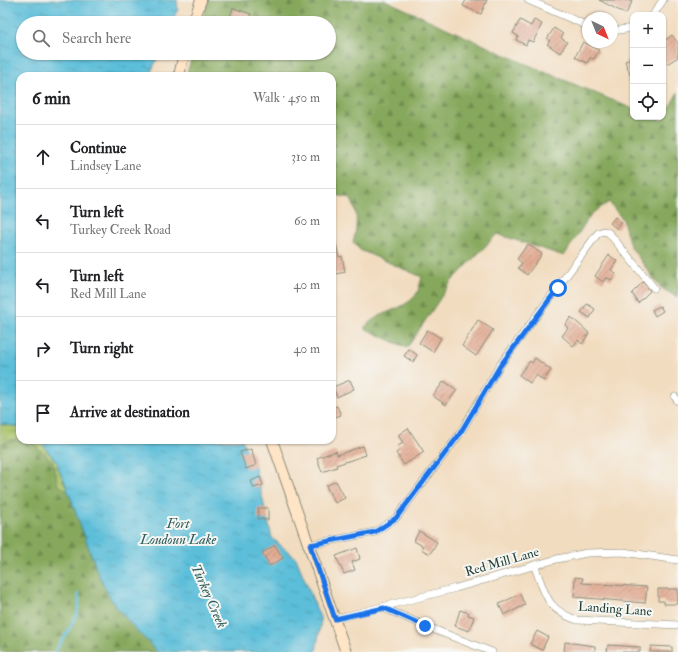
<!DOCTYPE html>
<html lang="en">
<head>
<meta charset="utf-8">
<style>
  body { margin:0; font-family:"IM FELL Double Pica",serif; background:#f6f6f6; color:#202124 }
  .controls { position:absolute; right:12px; top:12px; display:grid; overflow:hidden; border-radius:8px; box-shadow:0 1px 3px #0004 }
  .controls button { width:36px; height:36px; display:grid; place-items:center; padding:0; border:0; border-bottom:1px solid #e0e0e0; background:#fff; color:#202124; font:20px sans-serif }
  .compass { position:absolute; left:582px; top:12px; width:36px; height:36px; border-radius:50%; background:#fff; box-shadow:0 1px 3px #0004; rotate:137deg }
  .stop { position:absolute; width:12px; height:12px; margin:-9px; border:3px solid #1a73e8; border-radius:50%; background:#fff }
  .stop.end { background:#1a73e8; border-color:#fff; box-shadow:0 1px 4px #0008 }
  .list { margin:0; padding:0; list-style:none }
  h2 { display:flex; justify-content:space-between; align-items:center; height:52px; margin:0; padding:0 16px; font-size:17px }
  h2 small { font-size:13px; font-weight:400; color:#757577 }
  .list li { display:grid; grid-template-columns:26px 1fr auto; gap:12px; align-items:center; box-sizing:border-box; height:64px; padding:0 16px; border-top:1px solid #e0e0e0 }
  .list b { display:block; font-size:15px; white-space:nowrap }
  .list p { margin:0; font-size:13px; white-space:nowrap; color:#757577 }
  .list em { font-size:13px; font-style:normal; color:#757577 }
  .icon { flex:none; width:22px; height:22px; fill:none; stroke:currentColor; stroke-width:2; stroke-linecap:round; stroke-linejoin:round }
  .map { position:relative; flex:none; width:678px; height:652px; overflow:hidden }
  .search { position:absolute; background:#fff; box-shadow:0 1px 3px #0004; left:16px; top:16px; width:320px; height:44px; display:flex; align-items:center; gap:10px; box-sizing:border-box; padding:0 14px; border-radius:22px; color:#757577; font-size:15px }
  .panel { position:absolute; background:#fff; box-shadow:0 1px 3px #0004; left:16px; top:72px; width:320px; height:372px; border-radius:12px }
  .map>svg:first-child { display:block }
  .forest { fill:url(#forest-firs); stroke:#527248 }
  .wetland { fill:url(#wetland-marsh); stroke:#64804e }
  .water { fill:url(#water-ripples); stroke:#3d7e86 }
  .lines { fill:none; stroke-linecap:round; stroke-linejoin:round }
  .stream { stroke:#5bbed9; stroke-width:2.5 }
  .building { fill:url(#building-hatch) }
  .street-casing { stroke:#888c7a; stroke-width:8 }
  .secondary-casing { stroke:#888c7a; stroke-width:12 }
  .street { stroke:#fff; stroke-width:7 }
  .secondary { stroke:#ffe4c6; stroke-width:10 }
  .route { stroke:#1a73e8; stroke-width:5 }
  .labels { text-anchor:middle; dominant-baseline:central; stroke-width:4; stroke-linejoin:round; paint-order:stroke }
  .street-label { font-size:13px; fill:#1f3d34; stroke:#f6f6f2 }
  .water-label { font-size:14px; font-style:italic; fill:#2e5d5d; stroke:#f6f6f2 }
</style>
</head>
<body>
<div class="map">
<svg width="678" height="652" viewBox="0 0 678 652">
  <defs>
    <pattern id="forest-firs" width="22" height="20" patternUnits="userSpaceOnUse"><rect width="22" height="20" fill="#86a85c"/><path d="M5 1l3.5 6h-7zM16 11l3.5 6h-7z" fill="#6d8a4d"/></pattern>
    <pattern id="wetland-marsh" width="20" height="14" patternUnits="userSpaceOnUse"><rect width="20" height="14" fill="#a8c268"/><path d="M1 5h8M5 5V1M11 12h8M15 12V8" fill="none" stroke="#889f56"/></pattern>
    <pattern id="water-ripples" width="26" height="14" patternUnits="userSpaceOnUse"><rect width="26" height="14" fill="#5bbed9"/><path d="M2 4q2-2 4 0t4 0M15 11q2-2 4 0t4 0" fill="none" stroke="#4b9cb1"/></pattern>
    <pattern id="building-hatch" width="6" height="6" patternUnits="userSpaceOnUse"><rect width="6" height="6" fill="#e3ab92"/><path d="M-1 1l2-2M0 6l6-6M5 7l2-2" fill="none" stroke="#b78c78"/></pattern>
  </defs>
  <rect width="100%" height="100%" fill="#f6f6f2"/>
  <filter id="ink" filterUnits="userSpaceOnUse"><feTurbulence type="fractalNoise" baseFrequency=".025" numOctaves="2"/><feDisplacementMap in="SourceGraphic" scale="8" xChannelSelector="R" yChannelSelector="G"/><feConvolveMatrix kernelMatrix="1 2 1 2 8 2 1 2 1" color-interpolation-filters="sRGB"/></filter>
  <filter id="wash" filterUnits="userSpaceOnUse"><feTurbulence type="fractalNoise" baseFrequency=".012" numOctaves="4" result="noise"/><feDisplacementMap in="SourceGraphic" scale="16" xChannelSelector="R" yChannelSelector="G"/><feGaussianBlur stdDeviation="0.9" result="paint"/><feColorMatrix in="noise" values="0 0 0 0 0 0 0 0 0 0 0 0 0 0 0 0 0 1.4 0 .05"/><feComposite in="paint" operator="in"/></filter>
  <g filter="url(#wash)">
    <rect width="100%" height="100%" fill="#f2dcbf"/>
    <g class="forest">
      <path d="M208,0H385L519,61L633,109V117H653L662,121L678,92V298L660,287L630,246L623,220L609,202L591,214L564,256L497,234L451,282L407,348L364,328C377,311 404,311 416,295C419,290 420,283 422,277L360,250L353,243C357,227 359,213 350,198L332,194V76H186L193,53H329V23H201Z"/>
      <path d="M45,440L63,463L68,491L99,576C104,583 106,592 112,601C125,619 142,635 157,652H0V441Z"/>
    </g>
    <g class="wetland">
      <path d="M0,424L20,427V438L0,443Z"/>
      <path d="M29,440H39L58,464V468L68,491L58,485L53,462Z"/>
    </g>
    <g class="water">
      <path d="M0,0H177L178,10L170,23H23V53H160L149,76H20V427L0,424Z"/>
      <path d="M39,440H242L256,471L272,538L296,558L321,620L316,652H157C142,635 125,619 112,601C106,592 104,583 99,576L64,480L58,468V464Z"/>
    </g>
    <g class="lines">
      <path class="stream" d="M55,652C64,636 84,613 78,594"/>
    </g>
    <g id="blocks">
      <g class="building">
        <path d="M466,0H487L481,14L463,6Z"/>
        <path d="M599,0H627L632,2L626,14Z"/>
        <path d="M233,8L251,14L247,23H228Z"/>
        <path d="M520,20L531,26L534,20L542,24L533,42L528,40L526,45L516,40L518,36L513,33Z"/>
        <path d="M554,28L563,34L561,38L567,42L560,53L547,44L550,41L547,39Z"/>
        <path d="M672,35L678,43V57L667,64L663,59V46L666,44L664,41Z"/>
        <path d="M583,42L599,50L594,59L590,58L587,63L575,57Z"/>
        <path d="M633,58V80H632L625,61Z"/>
        <path d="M615,217L622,223L617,229L610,223Z"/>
        <path d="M332,240H335L339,257L342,256L345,272L332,275Z"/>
        <path d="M528,244L542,254L527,275L518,268L522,263L517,259Z"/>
        <path d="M609,255L617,261L611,270L616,273L611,280L606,277L603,282L595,276Z"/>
        <path d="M643,282L650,291L638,303L632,293Z"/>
        <path d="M587,304L595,309L590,318L581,312Z"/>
        <path d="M660,306L663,311L655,316L652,310Z"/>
        <path d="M571,317L589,333L582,344L578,340L573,346L562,336L568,328L565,325Z"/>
        <path d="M478,320L493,330L476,356L462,346Z"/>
        <path d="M427,330L441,338L433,352L419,343Z"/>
        <path d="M409,349L417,355L413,362L404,356Z"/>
        <path d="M535,358L551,370L544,381L536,375L530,383L519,375L530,361L532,363Z"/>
        <path d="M350,380L354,389L337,397L333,387Z"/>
        <path d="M444,381L457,390L446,405L433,396Z"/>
        <path d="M337,406L341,415L332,418V408Z"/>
        <path d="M408,428L424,452L404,465L396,453L400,450L398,446L403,443L398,435Z"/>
        <path d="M363,446L366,455L336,465L337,467L322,472L317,458L336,451L337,455Z"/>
        <path d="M251,449L256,465L246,469L240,452Z"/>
        <path d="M260,477L263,485L254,488L251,481Z"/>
        <path d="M336,481L345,498L335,503L326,486Z"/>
        <path d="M258,508H268V520L258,519Z"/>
        <path d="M419,531L437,542L430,554L421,549L423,546L414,541Z"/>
        <path d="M275,545L283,558L270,566L262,553Z"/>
        <path d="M357,548L360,559L352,562L355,570L344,574L336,556Z"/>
        <path d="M575,577L583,578L582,583L647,587L645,603L574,597Z"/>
        <path d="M658,589H678V604H664V601H658Z"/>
        <path d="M520,594L525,605L504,615L499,604Z"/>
        <path d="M460,610L469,613L468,615L474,617L469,631L455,626Z"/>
        <path d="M537,631L548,637L542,650L530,644Z"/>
        <path d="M565,642L595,646V652H564Z"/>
        <path d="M608,645L640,647V652H607Z"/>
        <path d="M651,646L672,647V652H650Z"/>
      </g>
    </g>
  </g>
  <g filter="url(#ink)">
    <use href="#blocks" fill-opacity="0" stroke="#888c7a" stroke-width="1"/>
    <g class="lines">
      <g class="street-casing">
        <g id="street">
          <path d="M528,0L588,26"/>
          <path d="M653,15L663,0"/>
          <path d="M612,31L633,28"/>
          <path d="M675,397L678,401"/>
          <path d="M309,545L375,532L396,518L459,435L500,365L598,233L604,231L609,233L654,288"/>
          <path d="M534,565C546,594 545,609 577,620L678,625"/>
          <path d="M384,608L425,626L492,652"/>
          <path d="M335,619L456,588L557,559L587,553L623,552L678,560"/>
        </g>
      </g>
      <g class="secondary-casing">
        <g id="secondary">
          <path d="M193,23L201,0"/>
          <path d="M179,76L184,53"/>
          <path d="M272,440L346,652"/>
        </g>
      </g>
      <use href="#street" class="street"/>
      <use href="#secondary" class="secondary"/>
    </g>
  </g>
  <g class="lines" filter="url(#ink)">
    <path class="route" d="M425,626L384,608L335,619L310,545L375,532L396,518L459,435L500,366L558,288"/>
  </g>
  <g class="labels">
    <g class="street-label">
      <text transform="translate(502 562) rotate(-16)">Red Mill Lane</text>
      <text transform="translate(615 609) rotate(4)">Landing Lane</text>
    </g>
    <g class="water-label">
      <text x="178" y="523">Fort<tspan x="178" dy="16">Loudoun Lake</tspan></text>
      <text transform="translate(209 596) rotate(66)">Turkey Creek</text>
    </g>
  </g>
</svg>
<div class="controls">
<button>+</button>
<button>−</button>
<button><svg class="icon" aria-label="locate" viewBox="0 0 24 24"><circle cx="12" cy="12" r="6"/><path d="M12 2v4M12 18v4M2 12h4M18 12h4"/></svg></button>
</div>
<svg class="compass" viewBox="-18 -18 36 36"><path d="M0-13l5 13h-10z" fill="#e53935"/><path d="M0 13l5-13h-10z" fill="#757577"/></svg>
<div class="stop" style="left:558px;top:288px"></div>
<div class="stop end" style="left:425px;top:626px"></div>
<div class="search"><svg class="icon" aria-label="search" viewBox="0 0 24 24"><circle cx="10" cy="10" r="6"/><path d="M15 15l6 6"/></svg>Search here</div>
<section class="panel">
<h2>6 min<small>Walk · 450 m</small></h2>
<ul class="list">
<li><svg class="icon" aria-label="ahead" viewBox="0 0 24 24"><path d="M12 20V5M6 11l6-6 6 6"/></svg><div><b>Continue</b><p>Lindsey Lane</p></div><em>310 m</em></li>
<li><svg class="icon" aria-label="left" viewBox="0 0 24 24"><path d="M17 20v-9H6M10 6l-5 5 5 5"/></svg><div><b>Turn left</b><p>Turkey Creek Road</p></div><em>60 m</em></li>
<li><svg class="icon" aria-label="left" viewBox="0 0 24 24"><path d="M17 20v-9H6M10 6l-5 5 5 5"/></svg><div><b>Turn left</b><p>Red Mill Lane</p></div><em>40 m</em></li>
<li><svg class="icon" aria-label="right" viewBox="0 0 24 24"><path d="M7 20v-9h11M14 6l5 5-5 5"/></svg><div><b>Turn right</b></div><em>40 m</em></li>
<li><svg class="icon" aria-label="arrive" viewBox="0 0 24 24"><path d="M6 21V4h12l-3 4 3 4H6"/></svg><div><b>Arrive at destination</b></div></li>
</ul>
</section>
</div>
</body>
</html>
